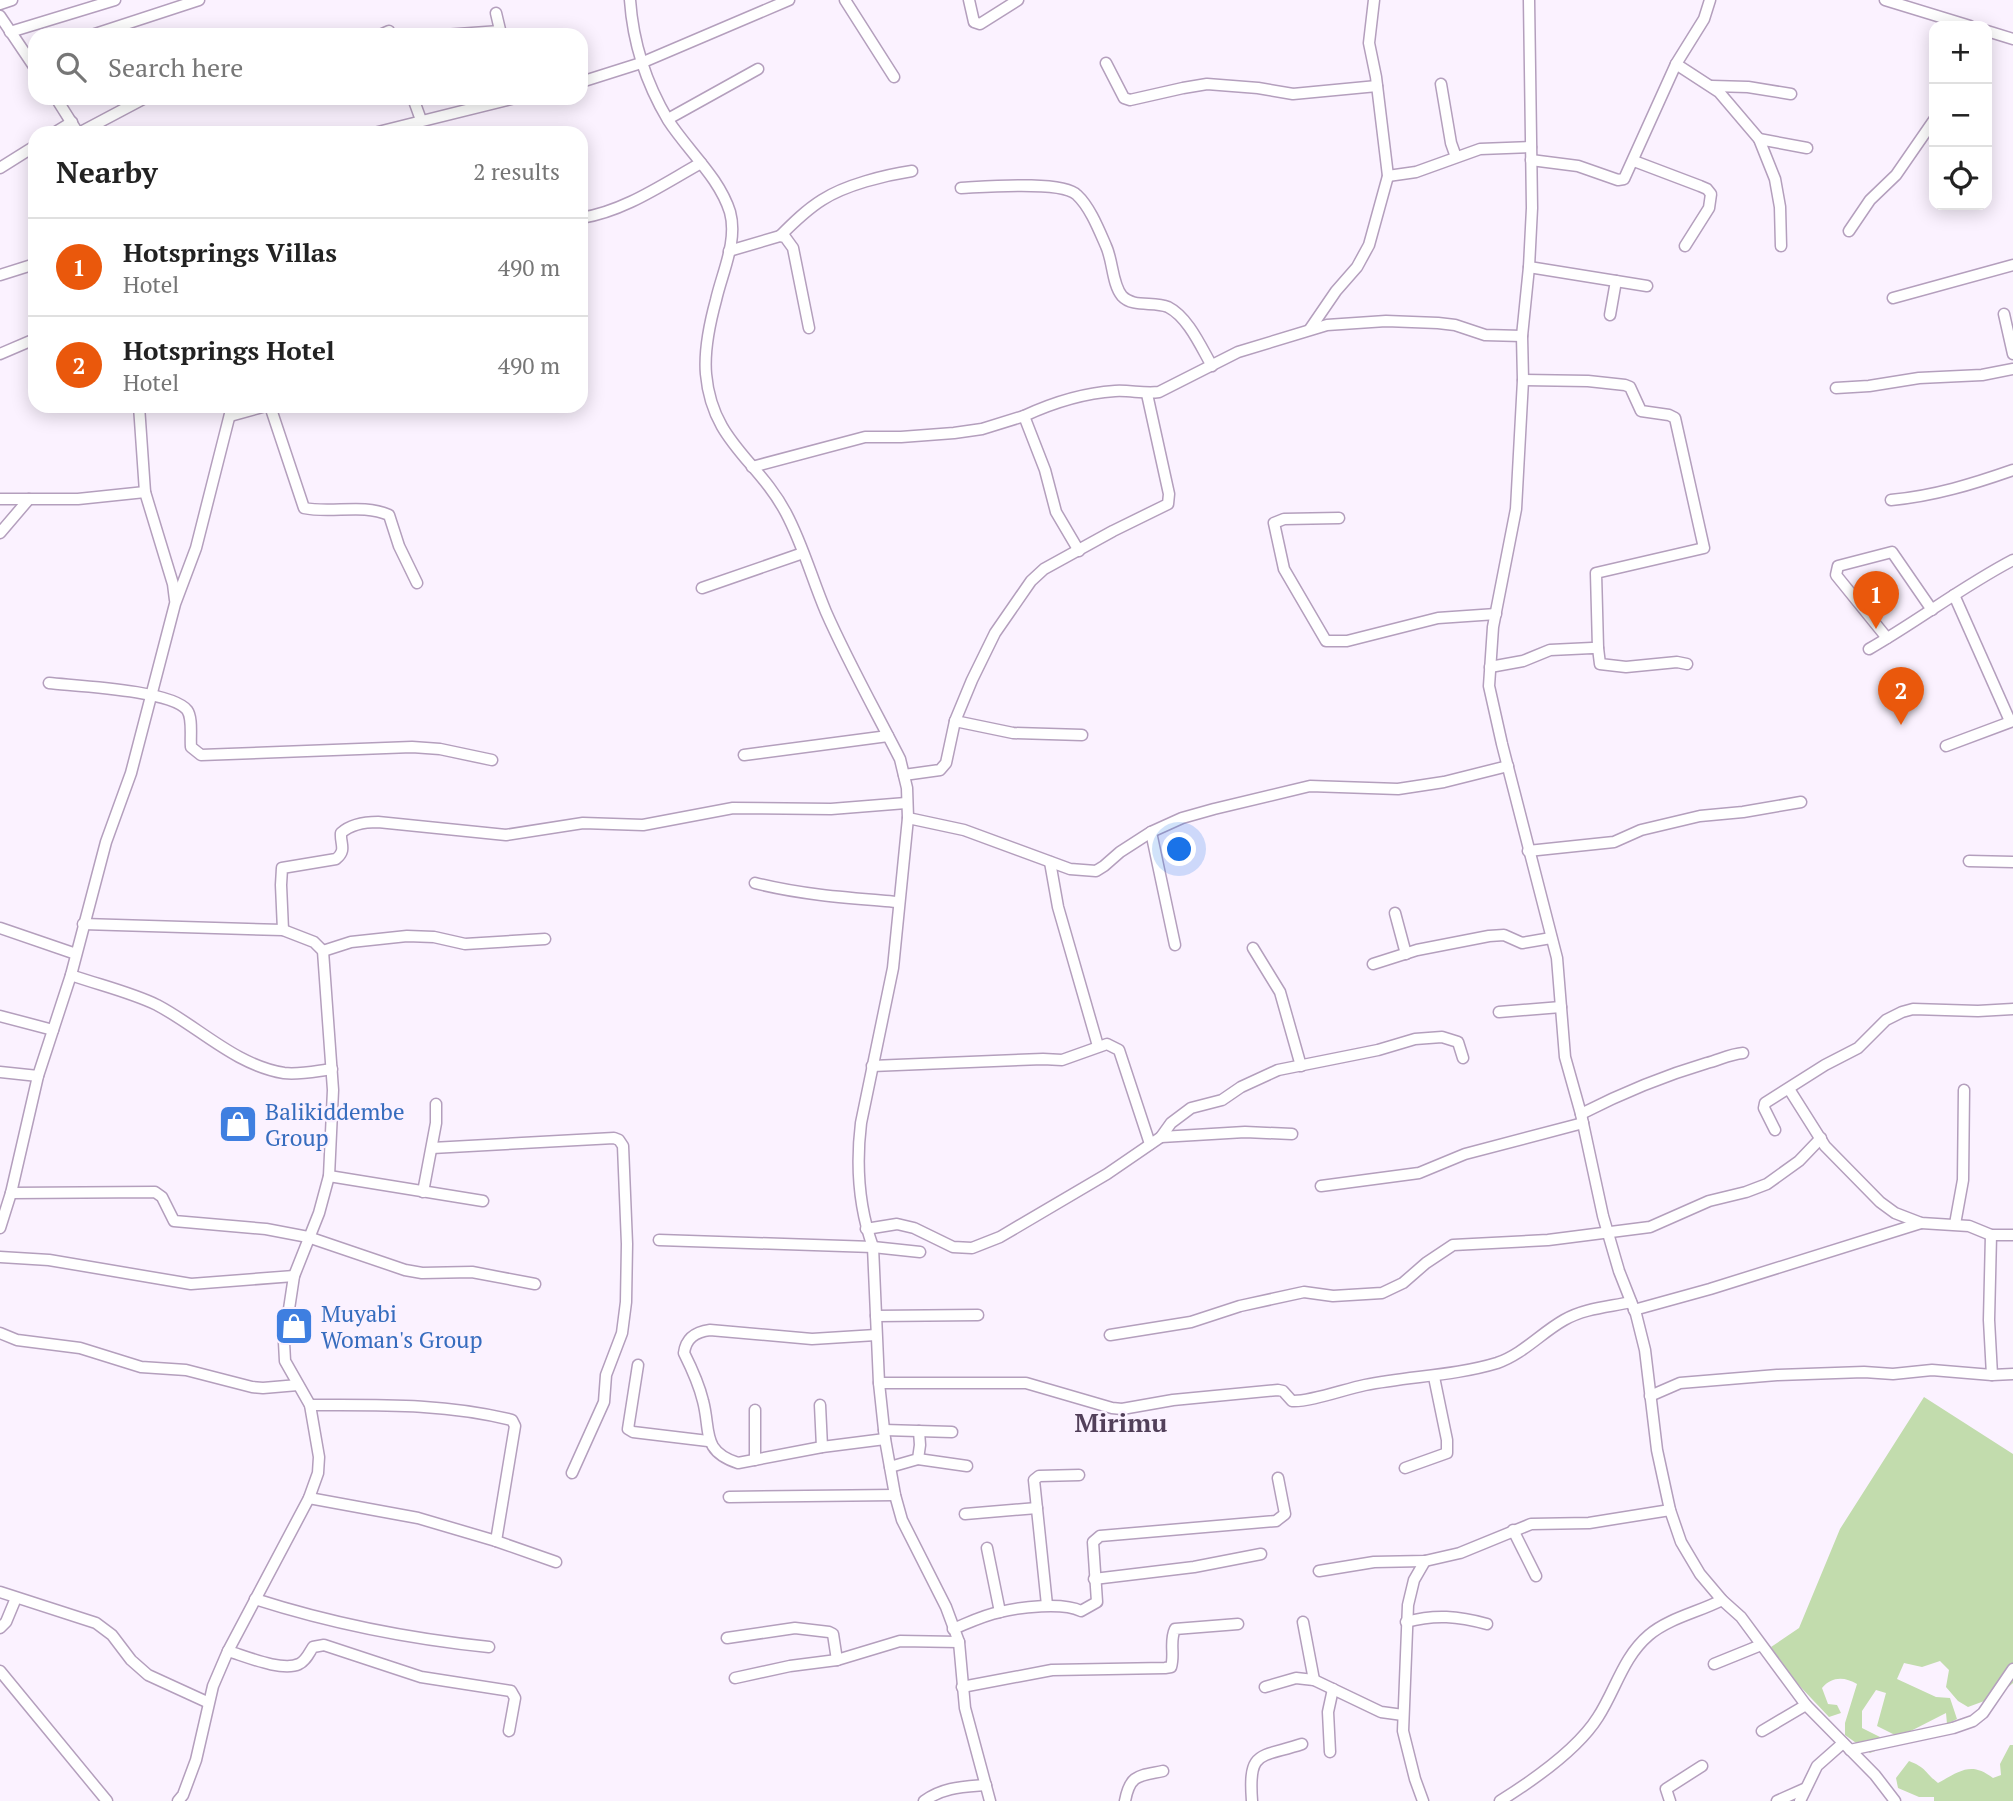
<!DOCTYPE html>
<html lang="en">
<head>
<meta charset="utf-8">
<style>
  body { margin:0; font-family:"PT Serif",serif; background:#f6f6f6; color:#222 }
  .controls { position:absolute; right:21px; top:21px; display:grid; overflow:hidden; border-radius:14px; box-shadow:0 4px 18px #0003 }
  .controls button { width:63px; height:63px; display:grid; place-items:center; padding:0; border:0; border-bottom:2px solid #e0e0e0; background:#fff; color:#222; font:35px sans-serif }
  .you { position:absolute; left:1180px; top:850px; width:24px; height:24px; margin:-18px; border:5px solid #fff; border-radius:50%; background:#1a73e8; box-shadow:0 0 0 10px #1a73e833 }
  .badge { display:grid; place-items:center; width:46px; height:46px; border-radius:50%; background:#ea580c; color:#fff; font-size:23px; font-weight:700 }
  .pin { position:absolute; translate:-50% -58px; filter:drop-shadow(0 2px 4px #0008) }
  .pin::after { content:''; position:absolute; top:37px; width:24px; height:21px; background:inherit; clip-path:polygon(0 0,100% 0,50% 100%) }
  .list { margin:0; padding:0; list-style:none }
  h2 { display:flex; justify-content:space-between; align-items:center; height:91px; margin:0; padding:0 28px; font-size:30px }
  h2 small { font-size:23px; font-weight:400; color:#767676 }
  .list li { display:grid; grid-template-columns:46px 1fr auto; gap:21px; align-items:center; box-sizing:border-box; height:98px; padding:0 28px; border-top:2px solid #e0e0e0 }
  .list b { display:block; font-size:26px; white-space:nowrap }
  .list p { margin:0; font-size:23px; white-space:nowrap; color:#767676 }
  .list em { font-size:23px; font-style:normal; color:#767676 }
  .icon { flex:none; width:38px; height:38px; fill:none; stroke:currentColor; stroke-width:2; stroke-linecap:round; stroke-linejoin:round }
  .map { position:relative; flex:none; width:2013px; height:1801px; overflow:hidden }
  .search { position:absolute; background:#fff; box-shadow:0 4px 18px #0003; left:28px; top:28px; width:560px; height:77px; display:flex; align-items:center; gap:18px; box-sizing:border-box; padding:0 24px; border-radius:21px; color:#767676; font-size:26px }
  .panel { position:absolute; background:#fff; box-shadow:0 4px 18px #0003; left:28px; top:126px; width:560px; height:287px; border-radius:21px }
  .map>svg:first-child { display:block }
  .green { fill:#c2dcad }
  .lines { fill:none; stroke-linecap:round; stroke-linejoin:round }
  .minor-casing { stroke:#b49fbd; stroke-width:13 }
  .minor { stroke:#fff; stroke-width:10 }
  .labels { text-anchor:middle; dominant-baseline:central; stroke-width:5; stroke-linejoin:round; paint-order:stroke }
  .shop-label { font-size:23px; fill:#366cbe; stroke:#fbf2ff; text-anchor:start }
  .quarter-label { font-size:26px; font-weight:bold; fill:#52405a; stroke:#fbf2ff }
</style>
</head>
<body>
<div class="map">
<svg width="2013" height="1801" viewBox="0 0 2013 1801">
  <rect width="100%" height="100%" fill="#fbf2ff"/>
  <g class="green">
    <path d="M1924,1397L2013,1454V1683L1998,1696L1968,1707L1958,1701L1946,1687L1949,1670L1940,1661L1922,1667L1904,1663L1897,1679L1936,1697L1950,1698L1957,1719L1947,1724L1946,1713L1899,1737L1877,1726L1886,1693L1876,1690L1862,1711V1728L1880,1737L1883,1748L1870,1753L1845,1735V1723L1857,1684C1845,1677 1832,1676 1822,1688L1828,1704L1837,1705L1841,1713L1829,1717L1794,1680L1771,1647L1799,1628L1840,1529Z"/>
    <path d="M2010,1745H2013V1801H1934V1797H1919L1898,1788L1896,1778L1909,1761C1927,1768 1924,1772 1938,1783C1960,1771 1971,1761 1993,1778L2001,1775L2000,1764Z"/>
  </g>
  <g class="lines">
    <g class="minor-casing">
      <g id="minor">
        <path d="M630,0C633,43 646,83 668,120C688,151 719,177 730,212C738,241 722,273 716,300C710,322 704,351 706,374C712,442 758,460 786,513C803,545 812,579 826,612C848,662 875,710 900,759L907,788L908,818L893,968L861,1123C856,1164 859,1208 873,1247L879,1383L885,1439L895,1495L902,1520L946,1607L959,1642L965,1708L990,1801"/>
        <path d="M845,0L894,77"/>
        <path d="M969,0L974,22L980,24L1018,0"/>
        <path d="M1529,0L1532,208L1529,267L1522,336L1523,380L1516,509L1493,627L1489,686L1502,744L1557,958L1565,1057L1581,1114L1603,1216L1619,1271L1636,1314L1645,1350L1657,1450L1670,1510L1681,1542L1700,1574L1722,1600L1741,1617L1806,1705L1875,1775L1895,1801"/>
        <path d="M1885,0L1970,26"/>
        <path d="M0,4L12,0"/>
        <path d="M496,13L501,34"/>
        <path d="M0,16L35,68"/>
        <path d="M1987,31L2013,39"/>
        <path d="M10,32L115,0"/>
        <path d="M92,35L199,0"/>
        <path d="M380,35L389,31L390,35"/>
        <path d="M444,35L500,31"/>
        <path d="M1106,63L1124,98L1130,100L1183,88L1207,84L1258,88L1293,94L1377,86"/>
        <path d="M1676,64L1719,92L1759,139L1775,179L1780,207L1781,246"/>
        <path d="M581,82L641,63L789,0"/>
        <path d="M1441,84L1451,143L1456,157"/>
        <path d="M1712,86L1748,87L1791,94"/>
        <path d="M56,98L78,133"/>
        <path d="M413,98L421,120"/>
        <path d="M668,119L758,69"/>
        <path d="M54,133L72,122"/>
        <path d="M79,133L145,98"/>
        <path d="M374,133L515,98"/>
        <path d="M1759,139L1807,148"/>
        <path d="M1531,160L1578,166L1618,180L1624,179L1676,64L1704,19L1710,0"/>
        <path d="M1634,161L1700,186L1707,189L1711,194L1709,208L1685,246"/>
        <path d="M0,168L35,146"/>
        <path d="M1388,176L1416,172L1480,149L1531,147"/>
        <path d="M961,188C984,187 1062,180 1077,195C1090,207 1099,230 1106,246C1113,261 1112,284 1122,296C1133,308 1154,301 1168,307C1188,317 1201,347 1212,366"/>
        <path d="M581,218C625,211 663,184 701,163"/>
        <path d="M1849,231L1870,200L1896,175L1934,120"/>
        <path d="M780,236C793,223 806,210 822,200C845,185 885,175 912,171"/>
        <path d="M729,251L780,236L785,237L793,248L809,328"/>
        <path d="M1529,267L1647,286"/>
        <path d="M0,275L35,264"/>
        <path d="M1893,298L2013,265"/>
        <path d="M2004,314L2013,354"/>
        <path d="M1610,315L1616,281"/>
        <path d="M1310,329L1336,291L1357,267L1369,245L1388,176L1376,77L1369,43L1374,0"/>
        <path d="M0,354L35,339"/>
        <path d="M1523,380L1588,381L1625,385L1630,387L1641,411L1669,415L1675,418L1704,548L1596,573L1598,648"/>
        <path d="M1836,388L1869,386L1919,378L1982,375L2013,369"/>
        <path d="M139,406L145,492L173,584L175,600"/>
        <path d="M270,406L304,508C332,514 362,503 389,515L399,546L417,583"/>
        <path d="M230,416L266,406"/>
        <path d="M752,467L865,437H901L954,433L982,429L1024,416"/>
        <path d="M0,499H78L145,492"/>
        <path d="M1891,500C1934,496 1973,484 2013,470"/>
        <path d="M1339,518L1284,519L1274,523L1284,569L1326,641H1347L1438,618L1496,614"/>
        <path d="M0,533L29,499"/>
        <path d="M1079,551L1056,512L1045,470L1024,416C1052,403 1084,393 1115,391C1130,390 1144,394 1159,392L1238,352L1327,325L1386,321L1438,323L1455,325L1485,335L1522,336"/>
        <path d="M702,588L803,553"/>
        <path d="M1954,595L2010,721"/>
        <path d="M1887,638L1836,575L1838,566L1892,552L1932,610"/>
        <path d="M1869,649C1918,621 1963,586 2013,560"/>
        <path d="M1490,667L1523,661L1550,650L1592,648H1598L1600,664L1626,667L1677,662L1687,664"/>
        <path d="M49,683C76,686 171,690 187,710C193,718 190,737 191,747L201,755L412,747L440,749L492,760"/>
        <path d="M955,721L1013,733L1082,735"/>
        <path d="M1946,746L2013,721"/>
        <path d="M744,755L888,736"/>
        <path d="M904,775L940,770L946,763L955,721L972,680L995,633L1031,581L1044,569L1113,531L1168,504L1169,494L1147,394"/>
        <path d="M908,818L964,830L1070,869L1096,871L1104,866L1120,852L1151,832L1182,818L1214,809L1310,786L1398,789L1444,782L1508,766"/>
        <path d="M1151,832L1175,945"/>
        <path d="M1528,851L1614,842L1641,830L1700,816L1743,812L1801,802"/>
        <path d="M1969,861L2013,862"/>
        <path d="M1050,862L1058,907L1098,1046"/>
        <path d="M755,883C802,895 850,898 899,902"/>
        <path d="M1395,913L1406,954"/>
        <path d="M83,924L283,930L314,942L323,951L333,1090L329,1176L319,1213L294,1276L284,1342L285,1361L310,1405L319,1457L318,1473L309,1498L228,1651L213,1686L196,1760L183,1795L178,1801"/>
        <path d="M0,928L76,954"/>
        <path d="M283,930L281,885L282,868L336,859C347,850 340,844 341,833C351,824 365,822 378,822L506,835L583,823L643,825L733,808L831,809L906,803"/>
        <path d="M1253,948L1280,992L1301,1066"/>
        <path d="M323,951L351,942L407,936L434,937L465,944L545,939"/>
        <path d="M1373,964L1417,950L1489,936L1504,935L1522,943L1551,938"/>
        <path d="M71,975C99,985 130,992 157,1005C199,1027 235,1065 284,1073C299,1075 316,1071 332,1069"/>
        <path d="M1499,1012L1561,1007"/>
        <path d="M0,1016L53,1030"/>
        <path d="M872,1066L1043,1059L1062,1060L1107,1044L1119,1050L1150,1144"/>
        <path d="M0,1072L38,1076"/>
        <path d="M1789,1089L1825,1146L1880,1202L1895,1213L1921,1223L1969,1226L1991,1235H2013"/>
        <path d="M1581,1114C1622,1093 1663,1076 1707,1063C1719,1060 1730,1054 1743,1053"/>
        <path d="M1775,1130L1764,1108L1765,1103L1825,1065L1858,1048L1886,1020L1902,1012L1913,1009L1978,1011L2013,1009"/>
        <path d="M1161,1137L1245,1132L1292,1134"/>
        <path d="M432,1148L614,1138L619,1140L623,1146L627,1244L626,1302L622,1333L606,1375L604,1402L572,1473"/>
        <path d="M329,1176L483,1201"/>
        <path d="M1321,1186L1419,1173L1465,1154L1583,1123"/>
        <path d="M423,1192L436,1123V1104"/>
        <path d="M11,1193L155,1192L162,1197L174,1221L266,1229L308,1237L405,1270L422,1273L472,1272L535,1284"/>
        <path d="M1955,1224L1963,1180L1964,1090"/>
        <path d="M0,1228L11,1193L38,1076L71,975L106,842L131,773L175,604L196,548L232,406"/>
        <path d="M866,1229L897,1224L914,1228L953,1247L972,1248L1000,1237L1107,1174L1161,1137L1171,1123L1191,1108L1222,1100L1241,1087L1278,1070L1378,1050L1415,1039L1442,1037L1458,1042L1463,1058"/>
        <path d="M1991,1235L1989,1320L1992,1375"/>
        <path d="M659,1240L873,1247L920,1252"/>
        <path d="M0,1257L49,1260L191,1284L294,1276"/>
        <path d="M1634,1310L1710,1289L1921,1223"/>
        <path d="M876,1316L978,1315"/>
        <path d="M0,1333L17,1340L80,1348L141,1367L186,1370L252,1387L263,1388L298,1385"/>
        <path d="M876,1335L812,1339L710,1330C695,1332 686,1338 684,1353C692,1369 699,1384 703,1401C711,1431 701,1451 738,1463L822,1447L885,1439"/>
        <path d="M1110,1335L1191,1322L1240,1306L1304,1292L1333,1296L1382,1293L1403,1283L1426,1263L1453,1245L1548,1240L1650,1227L1709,1201L1746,1192L1767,1184L1799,1161L1821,1138"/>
        <path d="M638,1365L628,1429L633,1432L708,1441"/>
        <path d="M879,1383H1026L1112,1408L1122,1409L1173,1400L1278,1390L1283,1391L1292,1401C1310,1402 1345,1389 1365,1385C1409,1376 1454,1376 1497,1363C1523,1354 1541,1333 1564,1320C1585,1308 1609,1307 1631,1302"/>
        <path d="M1650,1396L1680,1383L1777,1375L1864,1372L1893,1374L1932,1370L1992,1375L2013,1374"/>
        <path d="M310,1405C378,1405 445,1403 512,1420L515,1426L496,1541"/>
        <path d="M820,1405L822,1447"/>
        <path d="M755,1410V1460"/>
        <path d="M884,1430L952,1432"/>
        <path d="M918,1459L967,1466"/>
        <path d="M890,1467L918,1459L920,1445L919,1431"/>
        <path d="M1405,1468L1447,1453V1440L1434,1377"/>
        <path d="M729,1497L895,1495"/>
        <path d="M309,1498L418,1518L496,1541L556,1562"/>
        <path d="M965,1514L1037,1508"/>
        <path d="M1513,1530L1536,1576"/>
        <path d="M987,1548L1000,1612"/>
        <path d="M1319,1571L1374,1562L1425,1561L1460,1553L1531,1524L1589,1523L1670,1510"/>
        <path d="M1094,1579L1194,1567L1261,1554"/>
        <path d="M0,1592L96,1623L112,1635L131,1660L148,1675L207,1702"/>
        <path d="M255,1599C330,1623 411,1639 489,1647"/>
        <path d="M1047,1605L1034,1480L1039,1476L1079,1475"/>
        <path d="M1303,1622L1314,1680"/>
        <path d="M1406,1622C1435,1614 1458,1616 1487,1624"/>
        <path d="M0,1628L6,1622L16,1598"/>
        <path d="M953,1629C968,1623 984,1615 1000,1612C1020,1607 1063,1602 1081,1611L1097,1602L1093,1542L1100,1536L1276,1521L1285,1514L1278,1478"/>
        <path d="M727,1638L795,1628L829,1632L833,1634L837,1660"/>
        <path d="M228,1651C245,1656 282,1672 299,1664C306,1661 309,1653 313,1647L324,1645L421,1677L511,1691L515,1698L509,1731"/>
        <path d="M1714,1664L1761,1645"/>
        <path d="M0,1671L107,1801"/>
        <path d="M735,1678L790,1666L837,1660L900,1641L959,1642"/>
        <path d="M962,1687L1052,1670L1165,1668L1171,1667C1175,1654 1169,1642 1175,1629L1238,1624"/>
        <path d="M1265,1687L1296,1678L1314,1680L1381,1712L1403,1715"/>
        <path d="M1762,1731L1806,1705"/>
        <path d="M1850,1750L1953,1728L1973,1721L1983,1713L2013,1669"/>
        <path d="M1330,1752L1328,1712L1333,1689"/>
        <path d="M924,1801C944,1787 962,1787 986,1785"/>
        <path d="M1125,1801C1130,1774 1139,1776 1163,1771"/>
        <path d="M1252,1801C1248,1749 1260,1758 1302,1744"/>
        <path d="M1423,1801L1415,1779L1403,1731L1408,1605L1414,1580L1425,1561"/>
        <path d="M1500,1801C1532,1781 1578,1749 1598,1717C1616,1689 1623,1657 1649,1635C1669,1618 1699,1612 1722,1600"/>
        <path d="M1670,1801L1666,1789L1702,1766"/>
        <path d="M1777,1801L1804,1789"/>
        <path d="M1800,1801L1817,1766L1843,1743"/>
      </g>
    </g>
    <use href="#minor" class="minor"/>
  </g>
  <defs>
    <g id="shop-square" transform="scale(2.0125)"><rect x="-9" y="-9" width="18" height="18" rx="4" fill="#3f7fe0" stroke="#fbf2ff"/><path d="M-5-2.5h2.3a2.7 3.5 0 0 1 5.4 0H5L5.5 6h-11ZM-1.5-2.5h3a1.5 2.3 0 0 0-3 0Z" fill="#fff"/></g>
  </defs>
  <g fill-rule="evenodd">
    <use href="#shop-square" x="238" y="1124"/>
    <use href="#shop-square" x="294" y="1326"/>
  </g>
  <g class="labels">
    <g class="shop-label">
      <text x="265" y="1111">Balikiddembe<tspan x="265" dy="26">Group</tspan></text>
      <text x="321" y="1313">Muyabi<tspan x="321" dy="26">Woman's Group</tspan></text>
    </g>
    <g class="quarter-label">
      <text x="1121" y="1422">Mirimu</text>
    </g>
  </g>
</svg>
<div class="controls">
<button>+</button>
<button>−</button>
<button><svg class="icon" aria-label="locate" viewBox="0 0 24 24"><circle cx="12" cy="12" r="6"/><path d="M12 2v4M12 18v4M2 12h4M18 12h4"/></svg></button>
</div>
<div class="you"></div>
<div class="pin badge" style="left:1876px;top:629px">1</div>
<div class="pin badge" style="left:1901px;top:725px">2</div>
<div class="search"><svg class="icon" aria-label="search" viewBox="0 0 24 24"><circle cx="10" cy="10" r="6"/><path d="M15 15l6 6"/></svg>Search here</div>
<section class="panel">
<h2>Nearby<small>2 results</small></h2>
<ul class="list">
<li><span class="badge">1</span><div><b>Hotsprings Villas</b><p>Hotel</p></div><em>490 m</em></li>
<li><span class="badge">2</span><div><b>Hotsprings Hotel</b><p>Hotel</p></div><em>490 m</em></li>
</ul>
</section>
</div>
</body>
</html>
